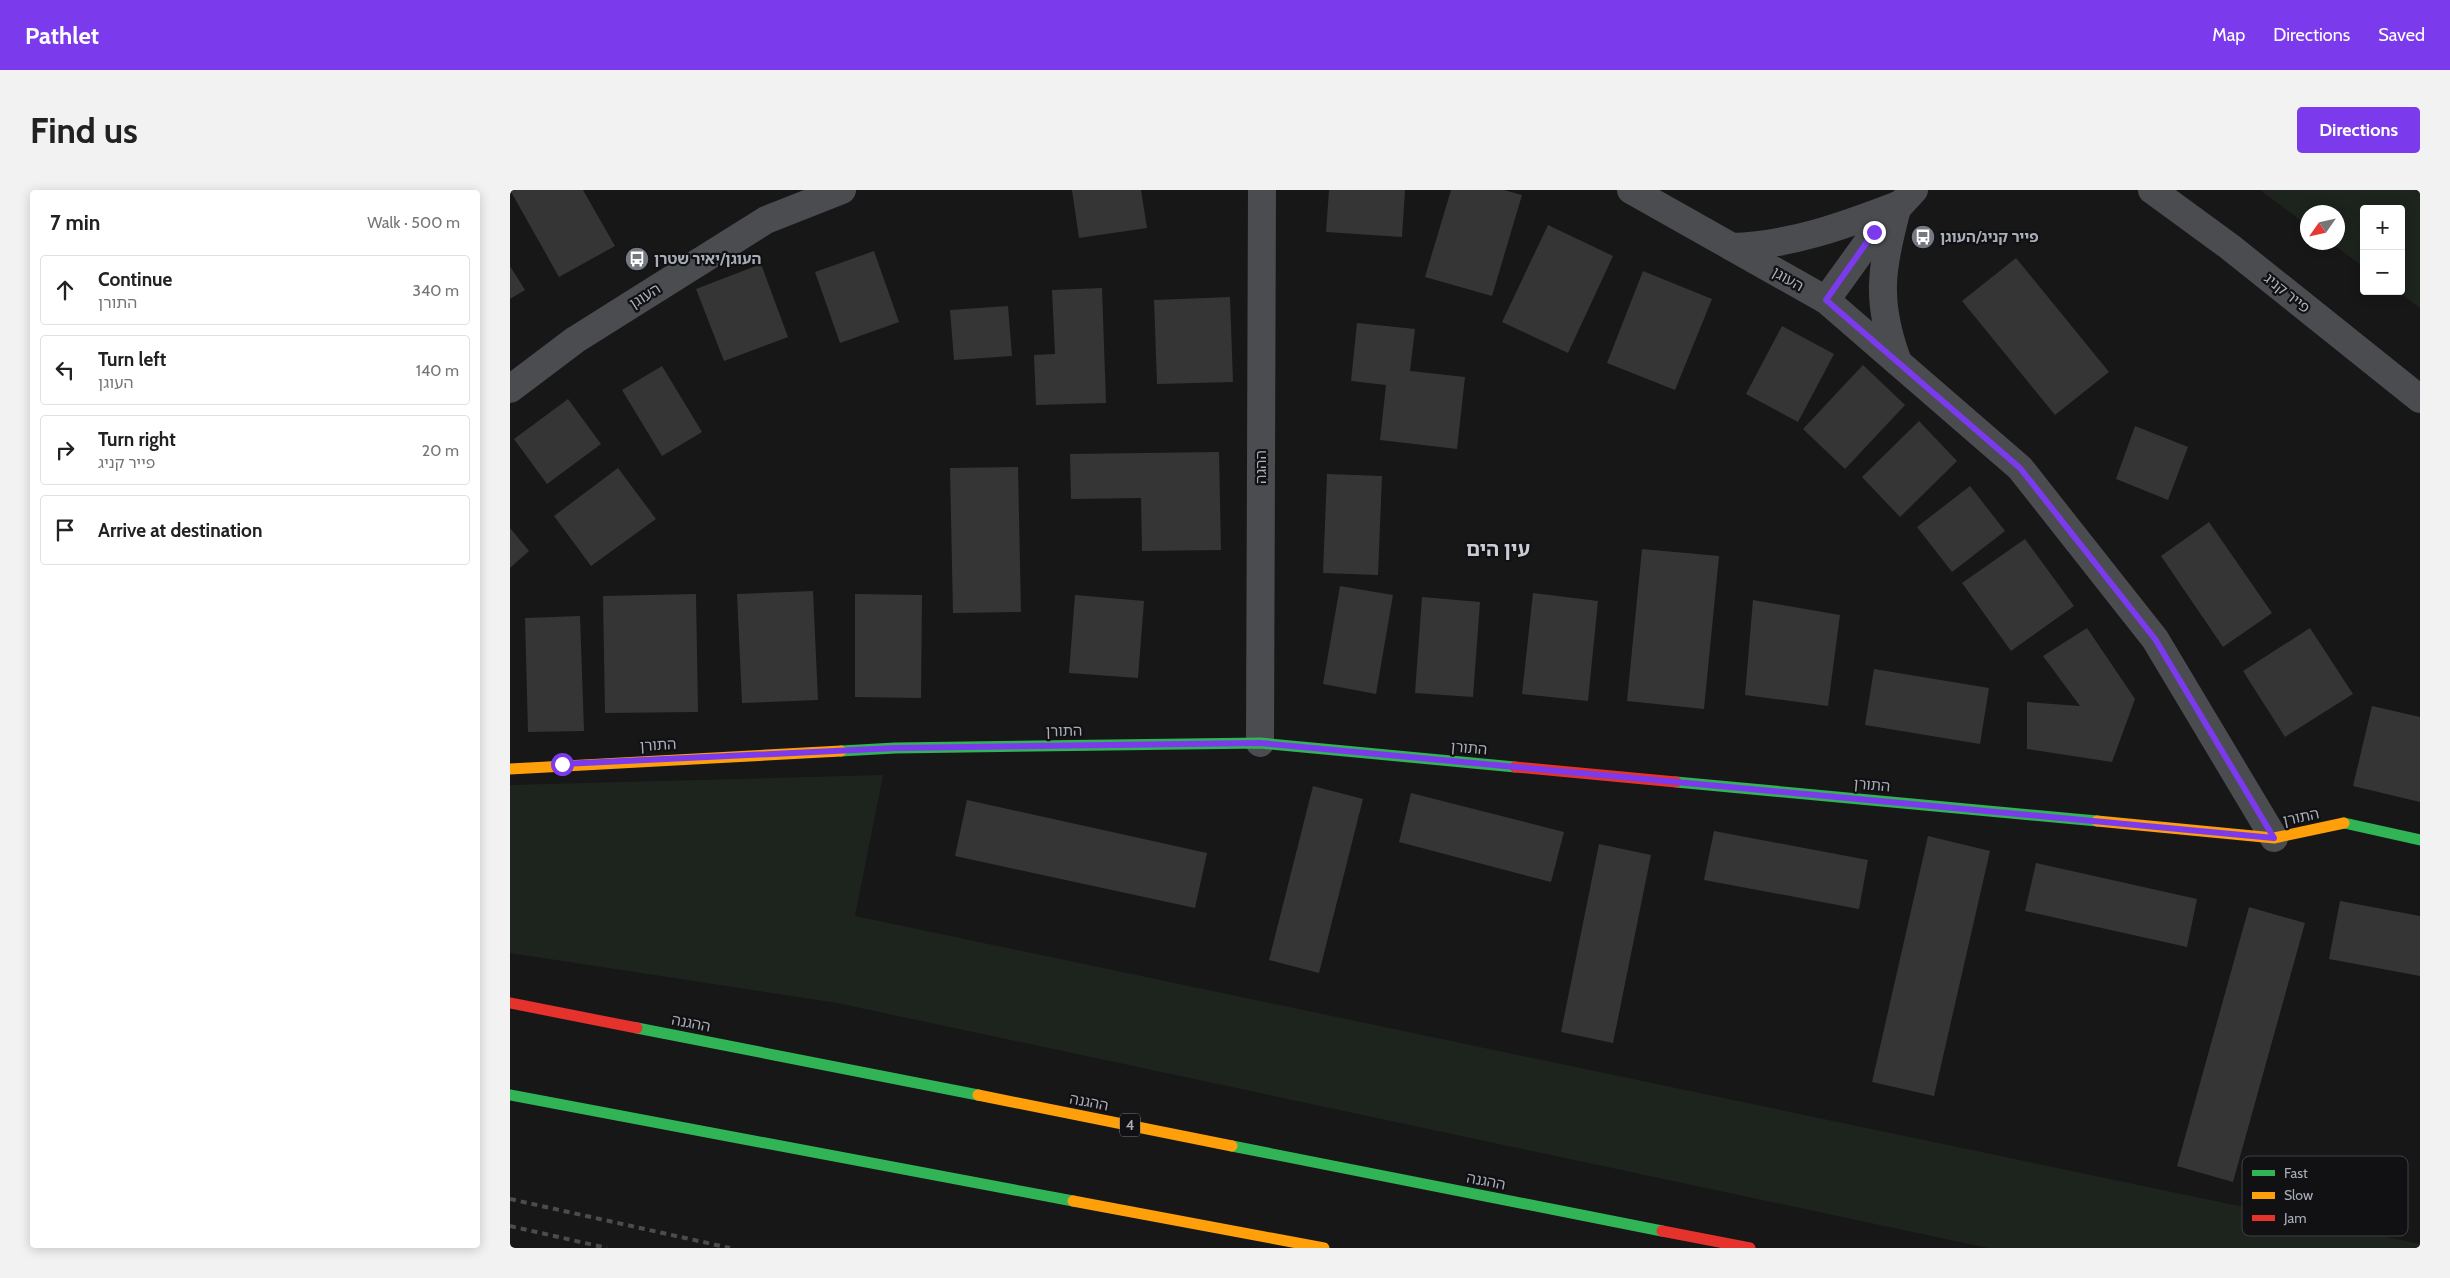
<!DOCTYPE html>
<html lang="en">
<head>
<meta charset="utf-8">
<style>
  body { margin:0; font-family:Cabin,"Noto Sans Hebrew",sans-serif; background:#f2f2f2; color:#222 }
  .controls { position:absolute; right:15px; top:15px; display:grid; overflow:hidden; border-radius:5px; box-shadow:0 2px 12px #0003 }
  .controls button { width:45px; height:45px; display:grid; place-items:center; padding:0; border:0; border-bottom:1px solid #e0e0e0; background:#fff; color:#222; font:25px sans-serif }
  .compass { position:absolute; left:1790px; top:15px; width:45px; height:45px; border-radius:50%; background:#fff; box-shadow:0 2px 12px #0003; rotate:236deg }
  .stop { position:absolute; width:15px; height:15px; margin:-11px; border:4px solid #7c3aed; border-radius:50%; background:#fff }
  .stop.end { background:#7c3aed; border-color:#fff; box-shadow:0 1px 5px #0008 }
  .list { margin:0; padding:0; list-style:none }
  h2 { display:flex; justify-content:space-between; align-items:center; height:65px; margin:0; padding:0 20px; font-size:21px }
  h2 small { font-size:16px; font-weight:400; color:#767676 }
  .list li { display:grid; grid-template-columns:32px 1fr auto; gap:15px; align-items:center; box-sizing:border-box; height:70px; margin:0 10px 10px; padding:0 10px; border:1px solid #e0e0e0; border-radius:5px }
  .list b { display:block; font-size:19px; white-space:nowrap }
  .list p { margin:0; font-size:16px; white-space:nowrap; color:#767676 }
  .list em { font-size:16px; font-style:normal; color:#767676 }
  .icon { flex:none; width:28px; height:28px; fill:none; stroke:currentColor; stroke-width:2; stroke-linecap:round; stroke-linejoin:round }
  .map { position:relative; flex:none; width:1910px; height:1058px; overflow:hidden; border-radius:5px }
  header { display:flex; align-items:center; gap:30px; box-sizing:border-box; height:70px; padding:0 25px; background:#7c3aed; color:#fff }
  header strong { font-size:24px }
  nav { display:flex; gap:28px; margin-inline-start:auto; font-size:18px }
  .intro { display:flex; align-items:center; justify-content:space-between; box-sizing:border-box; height:120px; padding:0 30px }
  h1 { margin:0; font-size:35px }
  .button { padding:12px 22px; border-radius:5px; background:#7c3aed; color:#fff; font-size:18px; font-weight:700 }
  main { display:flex; gap:30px; padding:0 30px }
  aside { flex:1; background:#fff; border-radius:5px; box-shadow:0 2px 12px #0003 }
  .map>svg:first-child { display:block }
  .green { fill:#1d241e }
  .building { fill:#353536 }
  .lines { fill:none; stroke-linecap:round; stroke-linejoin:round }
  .street { stroke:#4b4c50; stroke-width:28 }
  .fast { stroke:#30b455; stroke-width:11 }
  .slow { stroke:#ff9f0a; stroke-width:11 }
  .jam { stroke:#e5322d; stroke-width:11 }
  .rail { stroke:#4b4c4f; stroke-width:4; stroke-dasharray:6 5; stroke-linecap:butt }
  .route { stroke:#7c3aed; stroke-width:6 }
  .labels { text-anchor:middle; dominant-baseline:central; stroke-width:4.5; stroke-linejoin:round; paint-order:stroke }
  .shield { fill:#111113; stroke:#7b7e86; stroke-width:1 }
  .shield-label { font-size:14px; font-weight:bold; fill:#a8adb8 }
  .poi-label { font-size:15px; font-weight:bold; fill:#a8adb8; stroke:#111113; text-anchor:start }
  .street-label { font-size:15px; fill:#a8adb8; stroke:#111113 }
  .district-label { font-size:20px; font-weight:bold; fill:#c9ccd4; stroke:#111113 }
  .key { fill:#111113; stroke:#3e4045; stroke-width:1 }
  .key-label { font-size:14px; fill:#a8adb8 }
</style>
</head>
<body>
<header>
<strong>Pathlet</strong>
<nav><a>Map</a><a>Directions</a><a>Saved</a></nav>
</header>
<div class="intro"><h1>Find us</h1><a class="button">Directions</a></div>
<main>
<aside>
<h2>7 min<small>Walk · 500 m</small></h2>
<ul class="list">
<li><svg class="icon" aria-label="ahead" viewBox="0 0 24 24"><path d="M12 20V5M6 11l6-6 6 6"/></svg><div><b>Continue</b><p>התורן</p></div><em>340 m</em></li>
<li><svg class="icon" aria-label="left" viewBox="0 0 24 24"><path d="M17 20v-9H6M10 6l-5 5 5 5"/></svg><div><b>Turn left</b><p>העוגן</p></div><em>140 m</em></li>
<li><svg class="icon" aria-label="right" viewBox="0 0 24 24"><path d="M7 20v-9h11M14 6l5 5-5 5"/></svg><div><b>Turn right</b><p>פייר קניג</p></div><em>20 m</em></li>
<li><svg class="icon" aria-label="arrive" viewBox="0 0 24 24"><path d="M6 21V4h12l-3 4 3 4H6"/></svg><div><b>Arrive at destination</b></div></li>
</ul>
</aside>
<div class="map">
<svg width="1910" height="1058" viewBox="0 0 1910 1058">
  <rect width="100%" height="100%" fill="#171717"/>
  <g class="green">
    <path d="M1750,0H1910V118L1887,101H1891V19H1854V77L1821,53L1828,52V22H1798L1797,35Z"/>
    <path d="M373,585L345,726L1910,1054V1058H1478L327,813L0,763V595Z"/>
  </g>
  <g class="building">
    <path d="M0,0H73L105,56L49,87Z"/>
    <path d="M562,0H631L637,38L569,48Z"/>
    <path d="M819,0H895L892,47L816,42Z"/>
    <path d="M941,0H994L1012,5L982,106L915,87Z"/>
    <path d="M1038,35L1103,66L1058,163L992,132Z"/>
    <path d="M364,61L389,132L330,153L305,82Z"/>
    <path d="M1506,68L1599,182L1545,225L1452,111Z"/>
    <path d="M251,74L278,147L214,171L186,99Z"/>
    <path d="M0,76L15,100L0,109Z"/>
    <path d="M1133,81L1202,109L1165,200L1097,173Z"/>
    <path d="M592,98L596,213L526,215L524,165L545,164L542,100Z"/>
    <path d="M720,107L723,192L647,194L644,110Z"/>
    <path d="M498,116L502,166L444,170L440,120Z"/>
    <path d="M847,133L905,139L900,181L955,187L947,259L870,250L876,195L841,191Z"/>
    <path d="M1272,136L1324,164L1288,232L1236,204Z"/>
    <path d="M1353,175L1395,215L1335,279L1293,239Z"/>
    <path d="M152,176L192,242L152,266L112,200Z"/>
    <path d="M58,209L91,254L37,294L4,249Z"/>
    <path d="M1409,231L1447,271L1390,327L1352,287Z"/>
    <path d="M1625,236L1678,257L1658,310L1606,289Z"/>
    <path d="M709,262L711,360L632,361L631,308L561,309L560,264Z"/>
    <path d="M508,277L511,422L443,423L440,278Z"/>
    <path d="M108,278L146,329L81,376L44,326Z"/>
    <path d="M817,284L872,286L868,385L813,383Z"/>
    <path d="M1460,296L1495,341L1442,382L1407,337Z"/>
    <path d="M1699,332L1762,423L1713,457L1651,366Z"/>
    <path d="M0,338L19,361L0,378Z"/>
    <path d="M1515,349L1564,416L1501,461L1452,393Z"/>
    <path d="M1132,359L1209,366L1194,519L1117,511Z"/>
    <path d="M830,396L883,405L866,504L813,494Z"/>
    <path d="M303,401L308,510L232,513L227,404Z"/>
    <path d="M1023,403L1088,411L1078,511L1012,504Z"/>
    <path d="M186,404L188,522L95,523L93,406Z"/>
    <path d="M345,404L412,405L411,508L345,507Z"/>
    <path d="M565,405L634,411L628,488L559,483Z"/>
    <path d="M912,407L970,412L963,507L905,503Z"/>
    <path d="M1243,410L1330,425L1318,516L1235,505Z"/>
    <path d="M70,426L74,541L18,542L15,428Z"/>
    <path d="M1577,438L1625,509L1602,572L1517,559V512L1570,516L1533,466Z"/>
    <path d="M1800,438L1843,504L1775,547L1733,481Z"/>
    <path d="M1364,479L1479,498L1470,554L1355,535Z"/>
    <path d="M1862,516L1910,527V612L1843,596Z"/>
    <path d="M803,596L853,609L809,783L759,770Z"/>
    <path d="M901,603L1054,642L1041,692L889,652Z"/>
    <path d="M457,610L697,663L685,718L445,666Z"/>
    <path d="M1204,641L1358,670L1349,719L1194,690Z"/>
    <path d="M1418,646L1480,661L1424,906L1362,892Z"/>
    <path d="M1089,654L1141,665L1103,853L1051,842Z"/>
    <path d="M1526,673L1687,709L1677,757L1515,721Z"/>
    <path d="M1830,711L1910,726V786L1819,769Z"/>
    <path d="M1739,717L1795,733L1723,992L1667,976Z"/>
  </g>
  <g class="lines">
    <g class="street">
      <path d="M1121,0L1316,110L1510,278L1645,449L1764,648"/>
      <path d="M1642,0L1720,57L1910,209"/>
      <path d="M1222,57C1281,55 1333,36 1388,15"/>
      <path d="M1316,110L1365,42L1404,0"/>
      <path d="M1388,172C1365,111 1371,77 1388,15"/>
      <path d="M0,199L65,150L256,30L332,0"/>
      <path d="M750,553L752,0"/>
    </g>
    <g class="fast">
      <path d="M331,561L385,558L750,553L1005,577"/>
      <path d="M1166,592L1587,631"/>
      <path d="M1834,633L1910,650"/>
      <path d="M127,838L468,905"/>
      <path d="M0,905L563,1011"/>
      <path d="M722,956L1152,1041"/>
    </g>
    <g class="slow">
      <path d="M0,579L331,561"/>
      <path d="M1587,631L1764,648L1834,633"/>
      <path d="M468,905L722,956"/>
      <path d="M563,1011L814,1058"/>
    </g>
    <g class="jam">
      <path d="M1005,577L1166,592"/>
      <path d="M0,813L127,838"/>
      <path d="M1152,1041L1240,1058"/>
    </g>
    <g class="rail">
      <path d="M0,1009L220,1058"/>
      <path d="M0,1036L97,1058"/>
    </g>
  </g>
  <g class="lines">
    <path class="route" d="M52,574L386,558L750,553L1764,648L1645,449L1510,278L1316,110L1364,42"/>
  </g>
  <defs>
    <g id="bus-disc" transform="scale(1.25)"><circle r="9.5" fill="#757880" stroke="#111113"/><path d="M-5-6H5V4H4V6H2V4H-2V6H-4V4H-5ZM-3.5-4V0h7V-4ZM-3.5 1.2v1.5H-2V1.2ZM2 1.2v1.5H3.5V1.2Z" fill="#fff"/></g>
  </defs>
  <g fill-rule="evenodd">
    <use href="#bus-disc" x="1413" y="47"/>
    <use href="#bus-disc" x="127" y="69"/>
  </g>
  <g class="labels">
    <rect class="shield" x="610" y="923.5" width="20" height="23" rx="4"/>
    <g class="shield-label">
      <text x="620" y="935">4</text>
    </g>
    <g class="poi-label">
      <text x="1430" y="47">פייר קניג/העוגן</text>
      <text x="144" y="69">העוגן/יאיר שטרן</text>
    </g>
    <g class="street-label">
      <text transform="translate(1278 89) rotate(30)">העוגן</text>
      <text transform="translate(1777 103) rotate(39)">פייר קניג</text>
      <text transform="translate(135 106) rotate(-32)">העוגן</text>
      <text transform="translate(751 277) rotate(-90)">ההגה</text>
      <text transform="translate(554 541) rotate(-1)">התורן</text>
      <text transform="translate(148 555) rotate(-3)">התורן</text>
      <text transform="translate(959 558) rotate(5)">התורן</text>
      <text transform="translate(1362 595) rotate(5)">התורן</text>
      <text transform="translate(1791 627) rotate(-12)">התורן</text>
      <text transform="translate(181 833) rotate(11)">ההגנה</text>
      <text transform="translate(579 912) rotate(11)">ההגנה</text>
      <text transform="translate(976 991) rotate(11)">ההגנה</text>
    </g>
    <g class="district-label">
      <text x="988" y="359">עין הים</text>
    </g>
  </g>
  <rect x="1732" y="966" width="166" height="80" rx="8" class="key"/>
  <rect x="1742" y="980" width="23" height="6" fill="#30b455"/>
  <rect x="1742" y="1002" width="23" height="7" fill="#ff9f0a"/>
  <rect x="1742" y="1025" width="23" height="6" fill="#e5322d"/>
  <g class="key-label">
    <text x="1774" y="988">Fast</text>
    <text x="1774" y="1010">Slow</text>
    <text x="1774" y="1033">Jam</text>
  </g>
</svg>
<div class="controls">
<button>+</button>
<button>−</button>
</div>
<svg class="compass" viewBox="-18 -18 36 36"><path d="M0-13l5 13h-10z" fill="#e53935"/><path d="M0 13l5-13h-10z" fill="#767676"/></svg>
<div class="stop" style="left:52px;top:574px"></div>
<div class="stop end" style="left:1364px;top:42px"></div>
</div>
</main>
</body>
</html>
